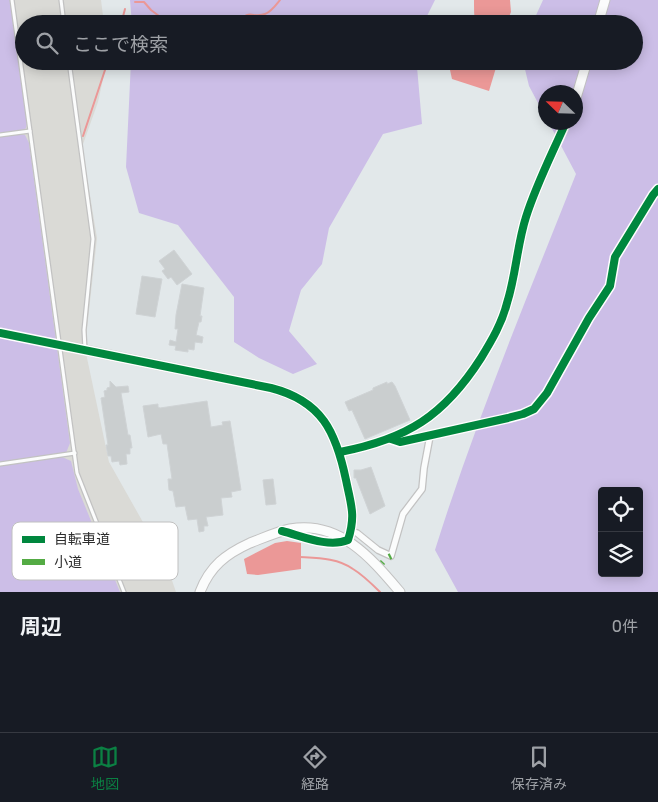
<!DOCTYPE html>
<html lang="ja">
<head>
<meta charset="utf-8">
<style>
  body { margin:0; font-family:Rubik,"Noto Sans JP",sans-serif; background:#20242c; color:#f1f3f6 }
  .controls { position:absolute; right:15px; bottom:15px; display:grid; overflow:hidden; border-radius:5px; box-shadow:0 2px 12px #0003 }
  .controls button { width:45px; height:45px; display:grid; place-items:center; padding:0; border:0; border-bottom:1px solid #363941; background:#171b24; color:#f1f3f6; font:25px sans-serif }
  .compass { position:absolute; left:538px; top:85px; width:45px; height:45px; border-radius:50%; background:#171b24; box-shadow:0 2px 12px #0003; rotate:293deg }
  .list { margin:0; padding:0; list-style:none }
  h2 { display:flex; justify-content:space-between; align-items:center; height:65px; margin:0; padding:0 20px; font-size:21px }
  h2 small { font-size:16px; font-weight:400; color:#9ea1a6 }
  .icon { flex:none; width:28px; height:28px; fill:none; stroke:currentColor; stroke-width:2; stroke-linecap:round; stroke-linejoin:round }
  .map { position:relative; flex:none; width:658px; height:592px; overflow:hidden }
  .search { position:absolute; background:#171b24; box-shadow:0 2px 12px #0003; left:15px; right:15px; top:15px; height:55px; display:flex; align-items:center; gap:12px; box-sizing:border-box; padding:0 18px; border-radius:28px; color:#9ea1a6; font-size:19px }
  .sheet { height:140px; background:#171b24 }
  nav { display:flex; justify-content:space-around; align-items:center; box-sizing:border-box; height:70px; border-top:1px solid #363941; background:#171b24; font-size:14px; color:#9ea1a6 }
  nav a { display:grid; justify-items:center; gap:2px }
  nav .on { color:#0b8043 }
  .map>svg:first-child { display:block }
  .airport { fill:#dadad6 }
  .green { fill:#ccbee7; fill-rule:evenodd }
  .water { fill:#eb9897 }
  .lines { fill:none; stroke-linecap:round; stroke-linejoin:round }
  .stream { stroke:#eb9897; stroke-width:2 }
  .building { fill:#cacecf; stroke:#cfd3d5 }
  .secondary-tunnel { stroke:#bec3c4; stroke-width:9; stroke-dasharray:9 4.5; stroke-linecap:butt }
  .lane-casing { stroke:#c2c2c2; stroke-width:5.5 }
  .street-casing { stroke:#c2c2c2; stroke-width:8 }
  .secondary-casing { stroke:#c2c2c2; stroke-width:11 }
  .lane { stroke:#fbfcfc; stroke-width:3 }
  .street { stroke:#fbfcfc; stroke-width:5.5 }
  .secondary { stroke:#fbfcfc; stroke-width:9 }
  .quiet { stroke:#54ab44; stroke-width:6; stroke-dasharray:12 6; stroke-linecap:butt }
  .cycleway-casing { stroke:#fff; stroke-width:11 }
  .cycleway { stroke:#00873e; stroke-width:8 }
  .key { fill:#fff; stroke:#c0c0c0; stroke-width:1 }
  .key-label { font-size:14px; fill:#2d2d2d }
</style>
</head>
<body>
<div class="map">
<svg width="658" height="592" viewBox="0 0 658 592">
  <rect width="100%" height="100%" fill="#e2e8ea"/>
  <path class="airport" d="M0,0H101L104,24H24V61H107L98,102L82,147L97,238L86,338L83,339L109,462L166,563L176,592H0Z"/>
  <g class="green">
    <path d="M0,0H10L27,123L26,128L23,130L0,133Z"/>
    <path d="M130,0H435L423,24H132Z"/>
    <path d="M543,0H658V592H458L435,550C475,422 527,298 576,174L549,123L576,122V92H546L545,116L529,86L523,61H634V24H532ZM602,491H639V573H602Z"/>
    <path d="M131,61H419L417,67L422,124L383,134L329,228L322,264L301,290L289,331L317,364L293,374L259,358L234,342V297L178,225L139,213L126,167Z"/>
    <path d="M19,134L25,135L29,143L70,443L66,453L0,462V137Z"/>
    <path d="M62,457L71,461L78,489L120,592H0V466Z"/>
  </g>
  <g class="water">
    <path d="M474,0H510L511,12L506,24H475C474,15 474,8 474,0Z"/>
    <path d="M454,61H498L489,91L452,79L450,70Z"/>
    <path d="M287,541L301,543V569L258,575L247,574L244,559L275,543Z"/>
  </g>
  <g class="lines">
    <g class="stream">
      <path d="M135,2H144L151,10L159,16L167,19L177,18L189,24"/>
      <path d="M121,24L125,9"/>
      <path d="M237,24C250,7 252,19 265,14C271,12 276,5 280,0"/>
      <path d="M83,136L108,61"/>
      <path d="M300,557C318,558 338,558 353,569C363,575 372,584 380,592"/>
    </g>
  </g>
  <g class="building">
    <path d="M174,250L192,274L177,285L171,277L168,279L162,271L165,269L159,261Z"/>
    <path d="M142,276L162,279L155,317L136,314Z"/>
    <path d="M182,284L204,288L200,316H202L201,322H199L196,335L203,337L202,343L195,342L194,350L188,349V352L175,350L176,346L169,345L170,340L176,342L178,329H175L176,315Z"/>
    <path d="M110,381L116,387L128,386L129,392L121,393L128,435H130L132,448H130V454H126L127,464L120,465L119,461L112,462L111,456H108L106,445H108L101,398L105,397L104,391L107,390V388L110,387Z"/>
    <path d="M387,382V384L392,382L395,386L410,420L365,439L352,410L349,411L345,402L373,390V388Z"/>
    <path d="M207,401L211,427L223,425L222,422L230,421L241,490L231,492L232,497L221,498L223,515L206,517L208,526H204V531L199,532L197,519L188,520L185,506L176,507L173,491L169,490L168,479H172L167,444H163L161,434L148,437L143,406L158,404V407L160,408Z"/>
    <path d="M371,467L385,506L370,514L356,478H354V470H361Z"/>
    <path d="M273,479L276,504L266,505L263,480Z"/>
  </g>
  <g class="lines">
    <path class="secondary-tunnel" d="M0,333L70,347"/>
    <g class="lane-casing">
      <g id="lane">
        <path d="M12,0L77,473L124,592"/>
        <path d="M61,0L64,24"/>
        <path d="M69,61L93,239L84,330L85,349"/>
        <path d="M0,135L30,131"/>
        <path d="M0,464L75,453"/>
      </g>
    </g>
    <g class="street-casing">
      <g id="street">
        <path d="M390,439L400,442L508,418L523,414L534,409L547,393L589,318L610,286L615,257L653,195L658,189"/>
        <path d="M351,531L357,533L378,550L391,556L403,514L422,489L424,468L430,436"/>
        <path d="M284,532C304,537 328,548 348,540"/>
      </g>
    </g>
    <g class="secondary-casing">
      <g id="secondary">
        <path d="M598,24L605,0"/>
        <path d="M576,98L587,61"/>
        <path d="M70,347L271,388C322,401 336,432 346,480C351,505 356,515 348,540"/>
        <path d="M340,452C407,439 444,416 481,358C492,340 502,323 507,303C516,275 517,245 526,217C536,185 552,154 566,122"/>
        <path d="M200,592C210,566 226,554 250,543C263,538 276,532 290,529C340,520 372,559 400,592"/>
      </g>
    </g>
    <use href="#lane" class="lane"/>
    <use href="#street" class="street"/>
    <use href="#secondary" class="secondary"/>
    <g class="quiet">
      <path d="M389,557L391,556"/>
      <path d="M382,563L383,562"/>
    </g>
    <g class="cycleway-casing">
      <g id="cycleway">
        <path d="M0,333L271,388C322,401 336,432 346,480C351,505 356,515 348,540C328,548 302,536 282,531"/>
        <path d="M391,439L400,442L508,418L523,414L534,409L547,393L589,318L610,286L615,257L653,195L658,189"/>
        <path d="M340,452C407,439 444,416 481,358C492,340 502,323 507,303C516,275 517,245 526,217C536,185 552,154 566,122"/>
      </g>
    </g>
    <use href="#cycleway" class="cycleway"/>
  </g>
  <rect x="12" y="522" width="166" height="58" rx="8" class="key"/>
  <rect x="22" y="536" width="23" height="7" fill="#00873e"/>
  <rect x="22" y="559" width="23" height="6" fill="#54ab44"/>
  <g class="key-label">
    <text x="54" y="544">自転車道</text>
    <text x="54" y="567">小道</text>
  </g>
</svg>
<div class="controls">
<button><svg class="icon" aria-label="locate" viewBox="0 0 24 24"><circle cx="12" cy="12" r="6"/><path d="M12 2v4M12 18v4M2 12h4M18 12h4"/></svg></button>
<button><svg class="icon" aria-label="layers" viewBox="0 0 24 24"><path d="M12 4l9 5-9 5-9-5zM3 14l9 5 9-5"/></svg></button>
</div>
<svg class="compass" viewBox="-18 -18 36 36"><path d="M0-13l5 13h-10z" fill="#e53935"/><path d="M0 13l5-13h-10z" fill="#9ea1a6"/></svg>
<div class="search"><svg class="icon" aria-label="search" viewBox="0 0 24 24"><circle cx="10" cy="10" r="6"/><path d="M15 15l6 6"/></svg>ここで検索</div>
</div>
<section class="sheet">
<h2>周辺<small>0件</small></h2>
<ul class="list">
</ul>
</section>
<nav>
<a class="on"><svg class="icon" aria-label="map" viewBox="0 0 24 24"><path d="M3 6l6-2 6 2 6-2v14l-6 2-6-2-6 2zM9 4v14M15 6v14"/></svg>地図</a>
<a><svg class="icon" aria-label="directions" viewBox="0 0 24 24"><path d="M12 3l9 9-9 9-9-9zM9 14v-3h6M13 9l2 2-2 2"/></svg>経路</a>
<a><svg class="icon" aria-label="saved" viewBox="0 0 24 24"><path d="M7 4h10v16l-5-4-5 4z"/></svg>保存済み</a>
</nav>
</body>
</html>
